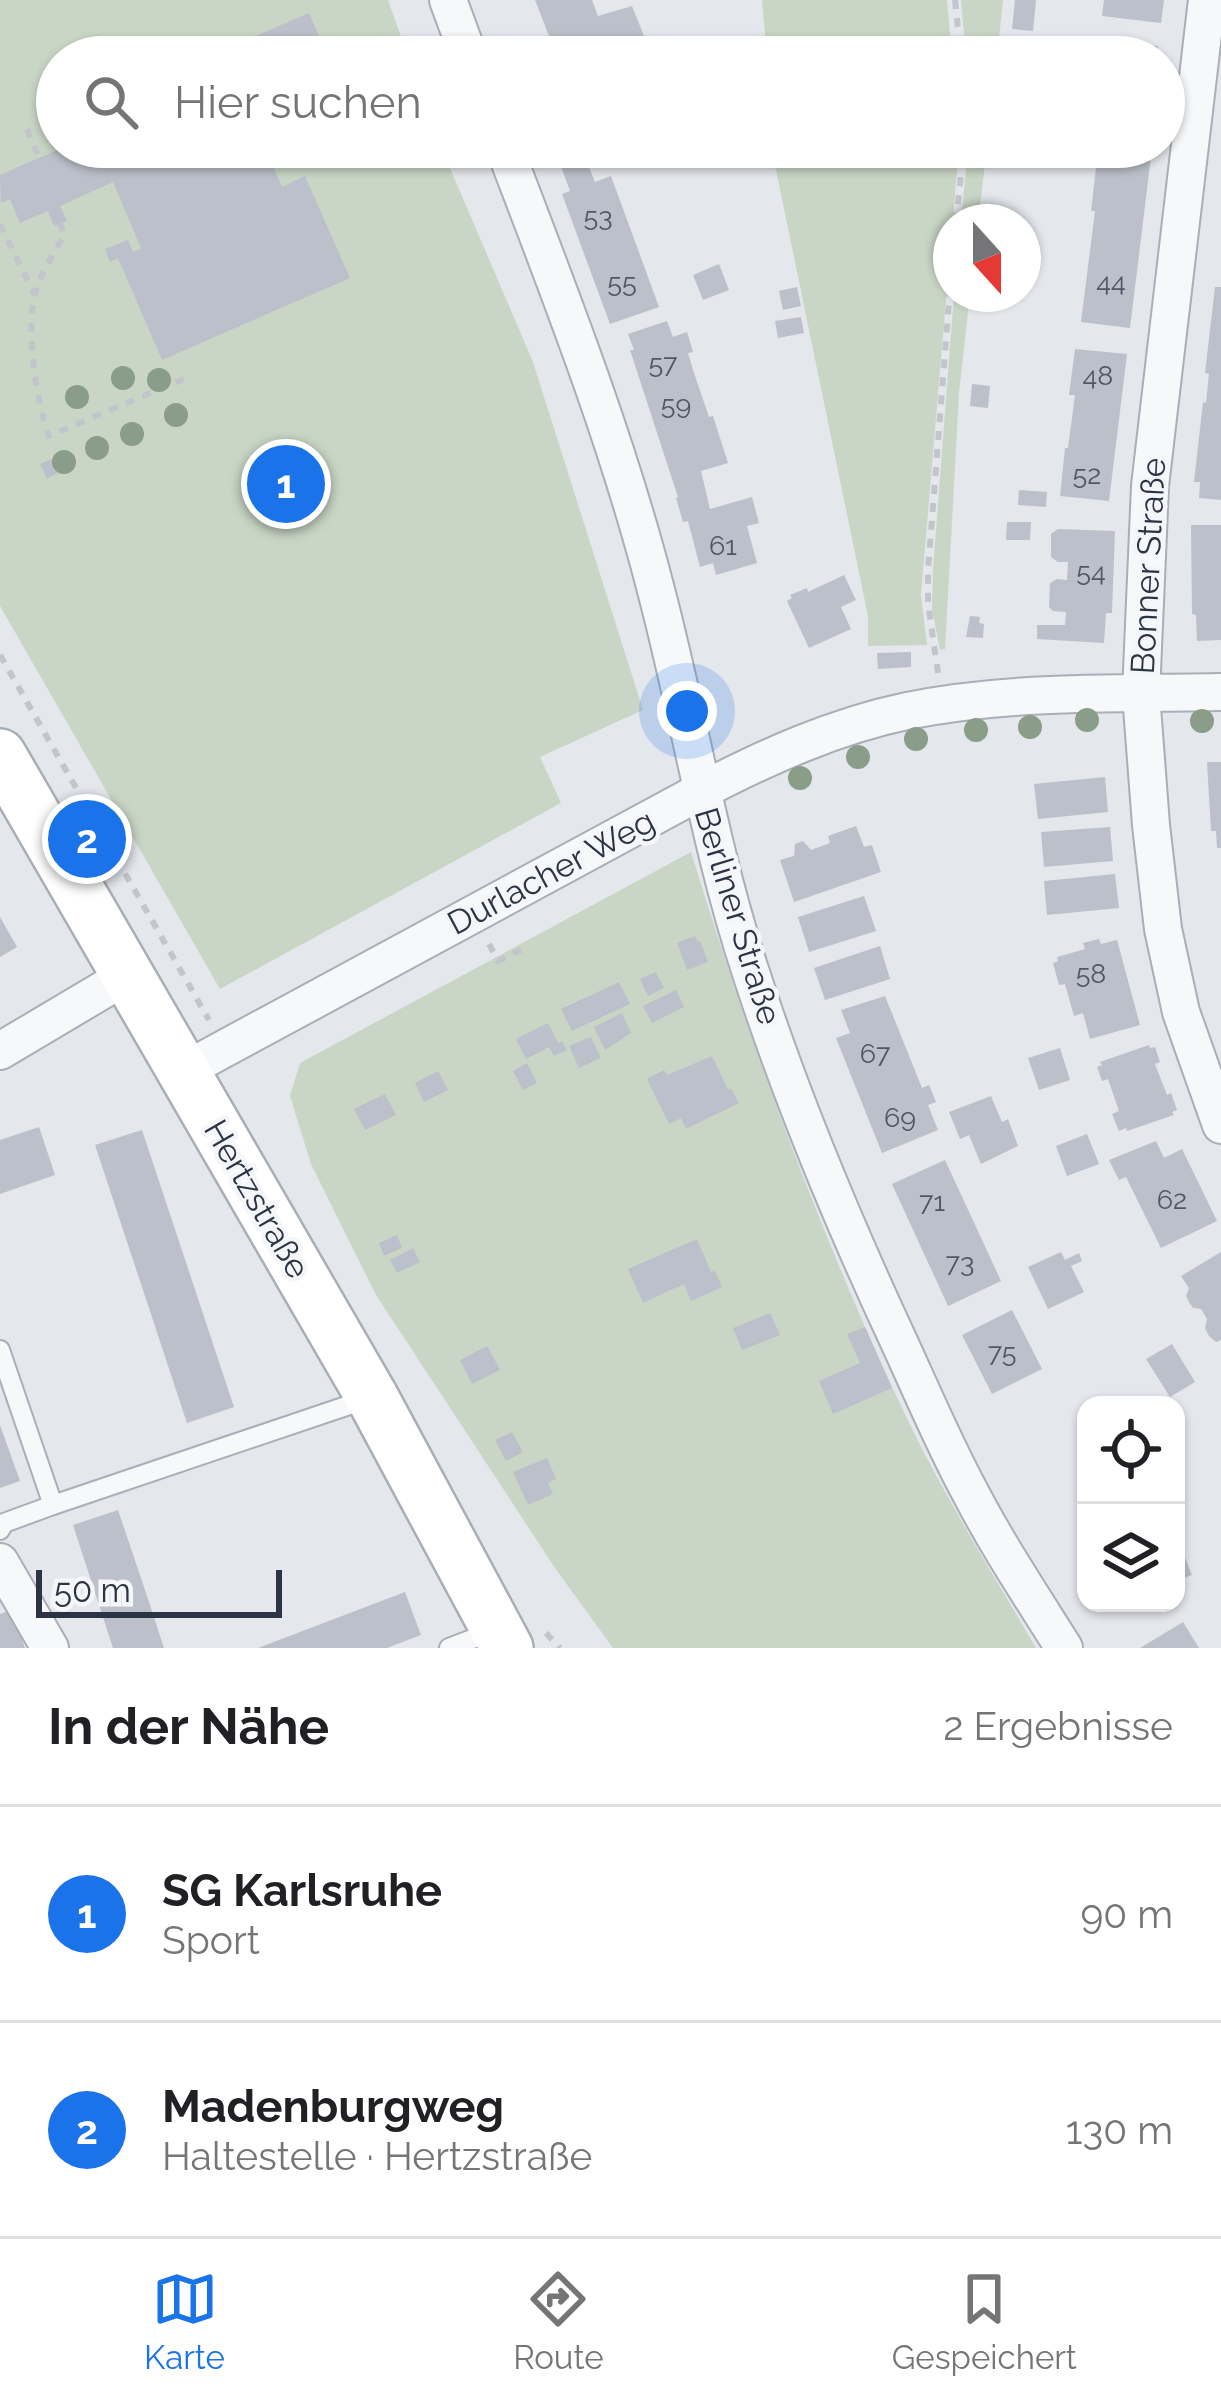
<!DOCTYPE html>
<html lang="de">
<head>
<meta charset="utf-8">
<style>
  body { margin:0; font-family:Raleway,sans-serif; background:#f6f6f6; color:#202124 }
  .controls { position:absolute; right:36px; bottom:36px; display:grid; overflow:hidden; border-radius:24px; box-shadow:0 3px 9px #0004 }
  .controls button { width:108px; height:108px; display:grid; place-items:center; padding:0; border:0; border-bottom:3px solid #e0e0e0; background:#fff; color:#202124; font:60px sans-serif }
  .compass { position:absolute; left:933px; top:204px; width:108px; height:108px; border-radius:50%; background:#fff; box-shadow:0 3px 9px #0004; rotate:159deg }
  .scale { position:absolute; left:36px; bottom:30px; width:246px; box-sizing:border-box; padding-left:12px; border:6px solid #2b3445; border-top:0; font-size:33px; line-height:42px; white-space:nowrap; color:#2b3445; -webkit-text-stroke:9px #f4f6f9; paint-order:stroke }
  .you { position:absolute; left:687px; top:711px; width:42px; height:42px; margin:-30px; border:9px solid #fff; border-radius:50%; background:#1a73e8; box-shadow:0 0 0 18px #1a73e833 }
  .badge { display:grid; place-items:center; width:78px; height:78px; border-radius:50%; background:#1a73e8; color:#fff; font-size:39px; font-weight:700 }
  .pin { position:absolute; translate:-50% -50%; border:6px solid #fff; box-shadow:0 3px 12px #0006 }
  .list { margin:0; padding:0; list-style:none }
  h2 { display:flex; justify-content:space-between; align-items:center; height:156px; margin:0; padding:0 48px; font-size:51px }
  h2 small { font-size:39px; font-weight:400; color:#757577 }
  .list li { display:grid; grid-template-columns:78px 1fr auto; gap:36px; align-items:center; box-sizing:border-box; height:216px; padding:0 48px; border-top:3px solid #e0e0e0 }
  .list b { display:block; font-size:45px; white-space:nowrap }
  .list p { margin:0; font-size:39px; white-space:nowrap; color:#757577 }
  .list em { font-size:39px; font-style:normal; color:#757577 }
  .icon { flex:none; width:66px; height:66px; fill:none; stroke:currentColor; stroke-width:2; stroke-linecap:round; stroke-linejoin:round }
  .map { position:relative; flex:none; width:1221px; height:1648px; overflow:hidden }
  .search { position:absolute; background:#fff; box-shadow:0 3px 9px #0004; left:36px; right:36px; top:36px; height:132px; display:flex; align-items:center; gap:30px; box-sizing:border-box; padding:0 42px; border-radius:66px; color:#757577; font-size:45px }
  .sheet { height:588px; background:#fff }
  nav { display:flex; justify-content:space-around; align-items:center; box-sizing:border-box; height:168px; border-top:3px solid #e0e0e0; background:#fff; font-size:33px; color:#757577 }
  nav a { display:grid; justify-items:center; gap:6px }
  nav .on { color:#1a73e8 }
  .map>svg:first-child { display:block }
  .green { fill:#c9d6c5 }
  .building { fill:#bbc0ca }
  .lines { fill:none; stroke-linecap:round; stroke-linejoin:round }
  .service-casing { stroke:#a9aeb7; stroke-width:22 }
  .minor-casing { stroke:#a9aeb7; stroke-width:40 }
  .secondary-casing { stroke:#a9aeb7; stroke-width:56 }
  .path { stroke:#c2c5cb; stroke-width:6; stroke-dasharray:9 9; stroke-linecap:butt }
  .service { stroke:#f7f8fa; stroke-width:18 }
  .minor { stroke:#f7f8fa; stroke-width:36 }
  .secondary { stroke:#fff; stroke-width:51 }
  .tree { fill:#899d89 }
  .labels { text-anchor:middle; dominant-baseline:central; stroke-width:9; stroke-linejoin:round; paint-order:stroke }
  .number-label { font-size:27px; fill:#4f5766 }
  .street-label { font-size:33px; fill:#2b3445; stroke:#f4f6f9 }
</style>
</head>
<body>
<div class="map">
<svg width="1221" height="1648" viewBox="0 0 1221 1648">
  <rect width="100%" height="100%" fill="#e4e7ec"/>
  <g class="green">
    <path d="M0,0H388L408,57H57V147H441L533,362L643,710L540,757L561,803L220,989L0,606Z"/>
    <path d="M762,0H947L952,57H767Z"/>
    <path d="M961,0H1003L997,57H966Z"/>
    <path d="M773,147H959L921,595L927,645L868,646V616L775,165Z"/>
    <path d="M968,147H987L978,222H961Z"/>
    <path d="M954,294H970L959,393L945,649L940,650L932,609L933,569Z"/>
    <path d="M691,852C749,1041 818,1230 902,1408C941,1491 990,1569 1036,1648H613L555,1568L376,1295L311,1164L290,1096L300,1063Z"/>
  </g>
  <g class="building">
    <path d="M535,0H592L598,16L632,6L646,41L613,57H544L538,41L549,36Z"/>
    <path d="M1015,0H1036L1033,31L1012,29Z"/>
    <path d="M1104,0H1164L1161,23L1102,16Z"/>
    <path d="M309,13L328,57H234L230,47Z"/>
    <path d="M1145,45L1158,46L1156,57H1126L1128,47L1145,48Z"/>
    <path d="M64,147H265L282,187L305,176L350,278L162,360L118,258L110,262L105,249L128,240L133,252L141,248L113,182L60,206L67,221L54,226L48,211L20,223L10,199L1,203L0,175Z"/>
    <path d="M547,147H601L606,161L589,167L595,182L611,176L659,307L610,324L562,194L570,191L559,161L553,164Z"/>
    <path d="M1098,151L1151,157L1130,328L1081,322L1095,211H1091Z"/>
    <path d="M719,264L729,290L703,300L693,275Z"/>
    <path d="M797,287L801,306L783,310L779,291Z"/>
    <path d="M1215,287H1221V500L1199,498L1200,482H1194L1203,402L1206,403L1209,374L1205,373Z"/>
    <path d="M801,317L804,333L778,338L775,321Z"/>
    <path d="M667,321L673,337L687,332L693,352L688,353L694,373L709,417L713,416L728,463L701,471L710,509L752,497L759,523L747,526L757,563L716,575L713,563L700,567L688,521L683,522L676,498L678,497L630,350H634L628,334Z"/>
    <path d="M1075,349L1127,354L1109,501L1060,496L1065,448H1068L1075,395H1069Z"/>
    <path d="M972,384L990,386L988,408L970,406Z"/>
    <path d="M54,458L60,472L47,479L40,464Z"/>
    <path d="M1019,490L1047,492L1046,507L1018,505Z"/>
    <path d="M1007,522H1031L1030,540H1006Z"/>
    <path d="M1191,525H1221V640L1197,641L1196,615L1192,614Z"/>
    <path d="M1058,529L1115,531L1112,613H1106L1104,643L1037,639V625H1065L1066,612L1053,611L1049,607L1050,583L1057,579L1067,580L1068,562H1058L1051,557V534Z"/>
    <path d="M844,575L856,600L841,607L851,629L809,648L787,601L792,598L790,595L807,588L808,592Z"/>
    <path d="M970,616L980,617L979,623L984,624L983,638L966,637Z"/>
    <path d="M911,652V667L878,669L877,653Z"/>
    <path d="M1207,762H1221V848H1217L1216,831H1211Z"/>
    <path d="M1105,777L1108,812L1038,819L1034,784Z"/>
    <path d="M856,826L864,847L872,845L881,872L794,902L780,860L794,856L795,844L803,841L811,850L830,843L828,836Z"/>
    <path d="M1110,827L1113,861L1044,867L1041,832Z"/>
    <path d="M1115,874L1119,908L1047,915L1044,881Z"/>
    <path d="M864,896L876,931L809,952L798,917Z"/>
    <path d="M0,917L17,947L0,957Z"/>
    <path d="M695,936L698,942L700,941L708,962L687,970L677,943Z"/>
    <path d="M1099,939L1101,944L1117,940L1140,1025L1090,1039L1083,1013L1074,1016L1065,984L1059,985L1053,963L1058,961L1057,957L1085,949L1083,943Z"/>
    <path d="M880,946L890,979L825,1000L814,968Z"/>
    <path d="M656,972L664,988L648,996L640,979Z"/>
    <path d="M619,982L630,1004L572,1031L561,1009Z"/>
    <path d="M676,990L684,1007L652,1023L643,1006Z"/>
    <path d="M885,996L922,1088L929,1085L936,1102L928,1105L938,1130L882,1153L836,1038L850,1033L841,1010Z"/>
    <path d="M622,1013L631,1033L605,1050L594,1027Z"/>
    <path d="M548,1023L558,1043L562,1041L567,1050L554,1056L549,1047L526,1059L516,1039Z"/>
    <path d="M591,1037L601,1058L579,1068L569,1046Z"/>
    <path d="M1149,1045L1150,1048L1155,1047L1160,1062L1155,1064L1167,1095L1171,1093L1177,1110L1172,1112L1174,1115L1127,1131L1126,1128L1119,1131L1112,1114L1119,1111L1108,1079L1102,1081L1097,1067L1102,1065L1100,1062Z"/>
    <path d="M1060,1048L1070,1080L1039,1090L1028,1058Z"/>
    <path d="M712,1056L728,1090L731,1088L739,1103L686,1129L681,1118L669,1124L647,1079L664,1070L667,1075Z"/>
    <path d="M527,1063L537,1083L523,1090L513,1071Z"/>
    <path d="M438,1071L448,1090L424,1102L415,1083Z"/>
    <path d="M385,1094L396,1115L365,1130L354,1109Z"/>
    <path d="M991,1096L1002,1122L1008,1119L1018,1146L981,1164L969,1135L960,1139L949,1112Z"/>
    <path d="M39,1127L55,1175L0,1194V1140Z"/>
    <path d="M142,1130L234,1407L187,1423L95,1145Z"/>
    <path d="M1087,1134L1099,1164L1067,1176L1056,1146Z"/>
    <path d="M1156,1141L1164,1158L1182,1149L1217,1221L1161,1248L1126,1177L1119,1180L1109,1160Z"/>
    <path d="M945,1160L1001,1281L948,1306L892,1184Z"/>
    <path d="M397,1235L402,1248L384,1256L379,1243Z"/>
    <path d="M697,1239L711,1272L715,1271L722,1287L691,1301L684,1284L643,1303L628,1269Z"/>
    <path d="M413,1248L420,1262L397,1273L390,1260Z"/>
    <path d="M1061,1252L1065,1260L1079,1253L1082,1261L1071,1266L1084,1292L1048,1309L1028,1267Z"/>
    <path d="M1221,1252V1340L1216,1342L1209,1336L1205,1328L1207,1319L1201,1309L1193,1308L1189,1302L1186,1296L1189,1288L1181,1276Z"/>
    <path d="M1012,1310L1042,1369L992,1394L962,1335Z"/>
    <path d="M770,1313L780,1335L742,1350L733,1328Z"/>
    <path d="M865,1327L892,1388L833,1414L819,1381L860,1363L847,1334Z"/>
    <path d="M1172,1344L1195,1382L1170,1397L1146,1359Z"/>
    <path d="M487,1346L500,1370L472,1384L460,1360Z"/>
    <path d="M0,1425L20,1481L0,1488Z"/>
    <path d="M512,1432L523,1452L506,1461L495,1440Z"/>
    <path d="M547,1458L556,1479L548,1483L553,1494L528,1505L513,1472Z"/>
    <path d="M118,1510L146,1593L164,1648H113L100,1608L73,1525Z"/>
    <path d="M1176,1536L1192,1575L1176,1581Z"/>
    <path d="M405,1592L421,1635L387,1648H258Z"/>
    <path d="M12,1610L25,1648H0V1614Z"/>
    <path d="M1183,1622L1199,1648H1140Z"/>
  </g>
  <g class="lines">
    <g class="service-casing">
      <g id="service">
        <path d="M0,1350L53,1505"/>
        <path d="M0,1530L4,1523L53,1505L367,1399"/>
        <path d="M449,1648L493,1631"/>
      </g>
    </g>
    <g class="minor-casing">
      <g id="minor">
        <path d="M448,0L469,57"/>
        <path d="M1207,0L1150,486L1141,694L1151,825L1163,929L1181,1012L1221,1125"/>
        <path d="M504,147C560,294 618,441 657,594C690,720 710,849 751,973C792,1100 844,1224 900,1344C923,1394 944,1444 970,1492C998,1546 1032,1597 1064,1648"/>
        <path d="M0,1051L128,975"/>
        <path d="M183,1071L701,791C766,757 835,726 907,711C1010,690 1117,694 1221,692"/>
        <path d="M0,1562L50,1648"/>
      </g>
    </g>
    <g class="secondary-casing">
      <path id="secondary" d="M0,755L372,1397L507,1648"/>
    </g>
    <g class="path">
      <path d="M955,0L961,57"/>
      <path d="M194,56L195,57"/>
      <path d="M27,129L39,158"/>
      <path d="M956,222L964,147"/>
      <path d="M60,223L64,234C55,253 40,274 35,294C26,330 36,401 49,436L191,376"/>
      <path d="M0,224L35,295"/>
      <path d="M0,655L209,1020"/>
      <path d="M938,673L928,603V570L951,276"/>
      <path d="M489,944L498,961L521,950"/>
      <path d="M546,1633L560,1648"/>
    </g>
    <use href="#service" class="service"/>
    <use href="#minor" class="minor"/>
    <use href="#secondary" class="secondary"/>
  </g>
  <g class="tree">
    <circle cx="123" cy="378" r="12"/>
    <circle cx="159" cy="380" r="12"/>
    <circle cx="77" cy="397" r="12"/>
    <circle cx="176" cy="415" r="12"/>
    <circle cx="132" cy="434" r="12"/>
    <circle cx="97" cy="448" r="12"/>
    <circle cx="64" cy="462" r="12"/>
    <circle cx="1087" cy="720" r="12"/>
    <circle cx="1202" cy="721" r="12"/>
    <circle cx="1030" cy="727" r="12"/>
    <circle cx="976" cy="730" r="12"/>
    <circle cx="916" cy="739" r="12"/>
    <circle cx="858" cy="757" r="12"/>
    <circle cx="800" cy="778" r="12"/>
  </g>
  <g class="labels">
    <g class="number-label">
      <text x="598" y="216">53</text>
      <text x="1111" y="281">44</text>
      <text x="622" y="282">55</text>
      <text x="663" y="363">57</text>
      <text x="1098" y="375">48</text>
      <text x="676" y="404">59</text>
      <text x="1087" y="474">52</text>
      <text x="723" y="545">61</text>
      <text x="1091" y="571">54</text>
      <text x="1091" y="973">58</text>
      <text x="875" y="1053">67</text>
      <text x="900" y="1117">69</text>
      <text x="1172" y="1199">62</text>
      <text x="932" y="1201">71</text>
      <text x="960" y="1262">73</text>
      <text x="1002" y="1352">75</text>
    </g>
    <g class="street-label">
      <text transform="translate(1148 566) rotate(-87)">Bonner Straße</text>
      <text transform="translate(551 872) rotate(-28)">Durlacher Weg</text>
      <text transform="translate(738 916) rotate(73)">Berliner Straße</text>
      <text transform="translate(257 1199) rotate(60)">Hertzstraße</text>
    </g>
  </g>
</svg>
<div class="controls">
<button><svg class="icon" aria-label="locate" viewBox="0 0 24 24"><circle cx="12" cy="12" r="6"/><path d="M12 2v4M12 18v4M2 12h4M18 12h4"/></svg></button>
<button><svg class="icon" aria-label="layers" viewBox="0 0 24 24"><path d="M12 4l9 5-9 5-9-5zM3 14l9 5 9-5"/></svg></button>
</div>
<svg class="compass" viewBox="-18 -18 36 36"><path d="M0-13l5 13h-10z" fill="#e53935"/><path d="M0 13l5-13h-10z" fill="#757577"/></svg>
<div class="scale">50 m</div>
<div class="you"></div>
<div class="pin badge" style="left:286px;top:484px">1</div>
<div class="pin badge" style="left:87px;top:839px">2</div>
<div class="search"><svg class="icon" aria-label="search" viewBox="0 0 24 24"><circle cx="10" cy="10" r="6"/><path d="M15 15l6 6"/></svg>Hier suchen</div>
</div>
<section class="sheet">
<h2>In der Nähe<small>2 Ergebnisse</small></h2>
<ul class="list">
<li><span class="badge">1</span><div><b>SG Karlsruhe</b><p>Sport</p></div><em>90 m</em></li>
<li><span class="badge">2</span><div><b>Madenburgweg</b><p>Haltestelle · Hertzstraße</p></div><em>130 m</em></li>
</ul>
</section>
<nav>
<a class="on"><svg class="icon" aria-label="map" viewBox="0 0 24 24"><path d="M3 6l6-2 6 2 6-2v14l-6 2-6-2-6 2zM9 4v14M15 6v14"/></svg>Karte</a>
<a><svg class="icon" aria-label="directions" viewBox="0 0 24 24"><path d="M12 3l9 9-9 9-9-9zM9 14v-3h6M13 9l2 2-2 2"/></svg>Route</a>
<a><svg class="icon" aria-label="saved" viewBox="0 0 24 24"><path d="M7 4h10v16l-5-4-5 4z"/></svg>Gespeichert</a>
</nav>
</body>
</html>
